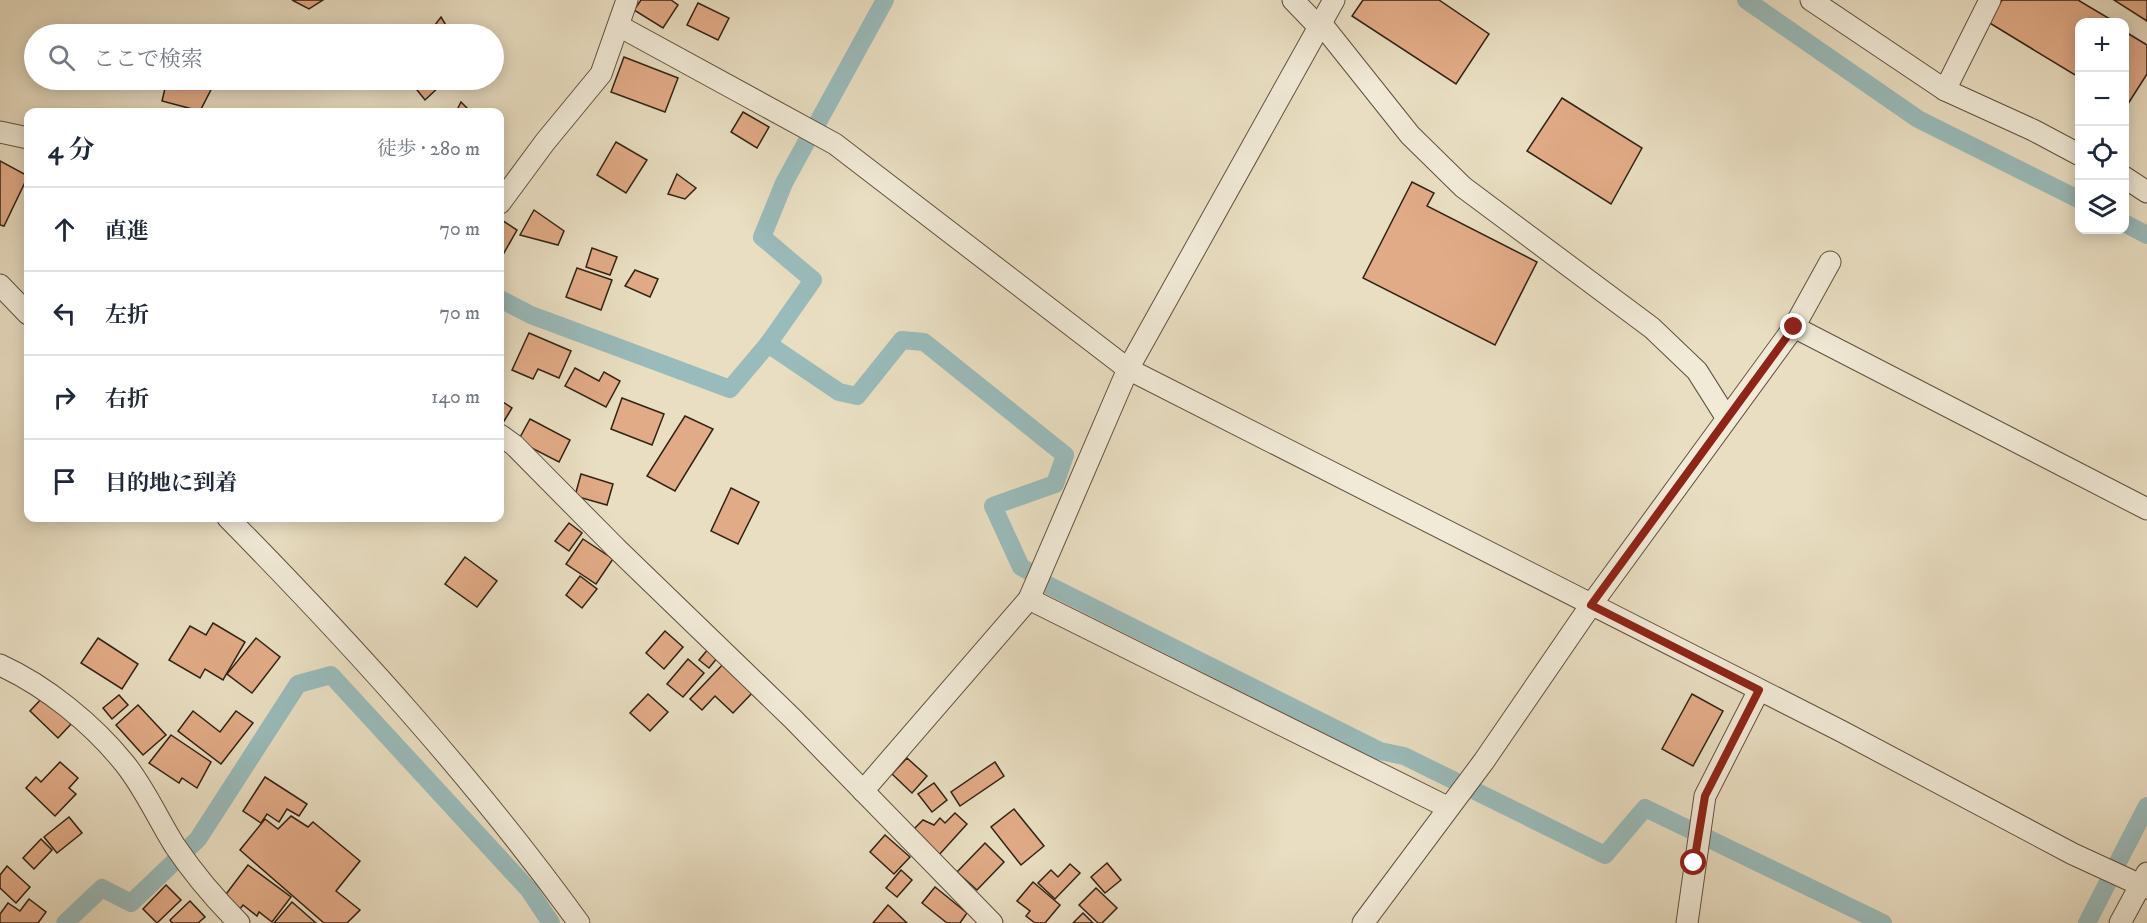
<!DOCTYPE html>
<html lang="ja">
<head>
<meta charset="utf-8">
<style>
  body { margin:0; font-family:"IM FELL DW Pica","Noto Serif JP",serif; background:#f6f6f7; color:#1f2937 }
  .controls { position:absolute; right:18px; top:18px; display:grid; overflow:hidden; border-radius:12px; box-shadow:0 3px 15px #0003 }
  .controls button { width:54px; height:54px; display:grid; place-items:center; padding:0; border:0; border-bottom:2px solid #e0e1e3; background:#fff; color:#1f2937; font:30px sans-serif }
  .stop { position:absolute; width:18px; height:18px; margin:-14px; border:4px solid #8f2418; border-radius:50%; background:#fff }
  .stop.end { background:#8f2418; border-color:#fff; box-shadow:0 2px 6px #0008 }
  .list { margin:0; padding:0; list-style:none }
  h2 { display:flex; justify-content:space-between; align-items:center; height:78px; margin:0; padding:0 24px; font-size:26px }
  h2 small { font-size:20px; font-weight:400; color:#747a83 }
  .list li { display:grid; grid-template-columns:39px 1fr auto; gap:18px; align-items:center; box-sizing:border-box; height:84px; padding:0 24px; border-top:2px solid #e0e1e3 }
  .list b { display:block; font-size:22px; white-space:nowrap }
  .list em { font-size:20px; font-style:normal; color:#747a83 }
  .icon { flex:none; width:33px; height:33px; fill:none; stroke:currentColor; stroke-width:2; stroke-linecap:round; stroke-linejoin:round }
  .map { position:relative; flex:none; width:2147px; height:923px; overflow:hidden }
  .search { position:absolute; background:#fff; box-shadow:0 3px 15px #0003; left:24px; top:24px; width:480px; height:66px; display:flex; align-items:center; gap:15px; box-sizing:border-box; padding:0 21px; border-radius:33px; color:#747a83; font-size:22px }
  .panel { position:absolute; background:#fff; box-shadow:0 3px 15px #0003; left:24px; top:108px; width:480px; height:414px; border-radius:12px }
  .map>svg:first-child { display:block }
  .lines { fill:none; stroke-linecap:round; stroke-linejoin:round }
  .canal { stroke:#9abbbb; stroke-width:18 }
  .building { fill:#e2ab87; stroke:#322214; stroke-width:1.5 }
  .street-casing { stroke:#605140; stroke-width:23 }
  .street { stroke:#f1ead7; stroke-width:21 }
  .route { stroke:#8f2418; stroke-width:8 }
</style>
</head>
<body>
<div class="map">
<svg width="2147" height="923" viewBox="0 0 2147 923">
  <rect width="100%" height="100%" fill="#e9dec2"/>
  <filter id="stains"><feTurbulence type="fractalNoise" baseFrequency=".00333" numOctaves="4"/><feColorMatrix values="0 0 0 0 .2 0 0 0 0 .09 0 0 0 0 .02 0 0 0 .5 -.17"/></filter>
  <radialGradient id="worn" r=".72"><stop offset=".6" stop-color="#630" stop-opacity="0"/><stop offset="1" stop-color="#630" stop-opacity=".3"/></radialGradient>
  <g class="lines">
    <g class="canal">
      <path d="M1746,0L1918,119L2080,200"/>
      <path d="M818,122L885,0"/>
      <path d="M2124,223L2147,235"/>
      <path d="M500,299L531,315L730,389L768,344L813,280L762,237L784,183L807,141"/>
      <path d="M768,344L839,392L857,396L902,340L924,342L1065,455L1055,484L993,506L1021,567L1030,572"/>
      <path d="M1048,585L1380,751L1404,756L1605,855L1645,808L1883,923"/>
      <path d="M2118,862L2147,806"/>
      <path d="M65,923L102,888L131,903L198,839L298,684L331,675L529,890L551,923"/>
      <path d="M2087,923L2107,884"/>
    </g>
  </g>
  <g class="building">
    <path d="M292,0H323L309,9Z"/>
    <path d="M641,0H671L678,5L663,28L634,10Z"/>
    <path d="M1363,0H1439L1489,34L1456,84L1352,16Z"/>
    <path d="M2002,0H2078L2115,22H2080V78L1988,22Z"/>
    <path d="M2114,0H2147V21Z"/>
    <path d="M698,3L729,18L718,40L687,25Z"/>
    <path d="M441,17L447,27L443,34H428Z"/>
    <path d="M2124,31L2147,45V74L2126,107Z"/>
    <path d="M624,57L678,78L665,112L611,92Z"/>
    <path d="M167,80H216L200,111L162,101Z"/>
    <path d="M409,80H439L443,83L425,100Z"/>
    <path d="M1562,98L1642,148L1611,204L1527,151Z"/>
    <path d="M461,102L471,112H456Z"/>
    <path d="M743,112L769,127L757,148L731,132Z"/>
    <path d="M616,142L647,160L626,193L597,175Z"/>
    <path d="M0,161L28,176L4,226L0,225Z"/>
    <path d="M677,174L696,188L685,199L668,194Z"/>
    <path d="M1412,182L1434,193L1427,206L1537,262L1495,345L1363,278Z"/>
    <path d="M534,210L564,231L558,245L520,235Z"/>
    <path d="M500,219L517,230L500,260Z"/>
    <path d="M592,248L617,257L610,275L586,267Z"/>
    <path d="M577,268L612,280L601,310L566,297Z"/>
    <path d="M635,270L658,279L650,297L625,286Z"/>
    <path d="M529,333L571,351L559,378L538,369L533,379L512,370Z"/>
    <path d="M575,368L599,381L604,372L620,381L606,407L565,386Z"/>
    <path d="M622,398L664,414L652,445L611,429Z"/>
    <path d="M500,400L512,408L501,426L500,425Z"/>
    <path d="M685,416L713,429L675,491L647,476Z"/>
    <path d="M530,419L570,440L559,462L518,441Z"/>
    <path d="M581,474L613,484L607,505L575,496Z"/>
    <path d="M731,488L759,502L738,544L711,531Z"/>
    <path d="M569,523L582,533L569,551L555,541Z"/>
    <path d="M583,539L613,559L596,584L566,564Z"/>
    <path d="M465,557L497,581L477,607L445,584Z"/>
    <path d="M580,576L597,589L582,608L566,595Z"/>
    <path d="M213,623L245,642L223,680L205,669L200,678L169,660L190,626L206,635Z"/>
    <path d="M665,631L683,647L664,669L646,653Z"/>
    <path d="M98,638L138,664L122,689L81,663Z"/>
    <path d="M256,638L280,657L252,693L227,674Z"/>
    <path d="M709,648L718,657L709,668L699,660Z"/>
    <path d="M688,659L704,673L683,697L667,684Z"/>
    <path d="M726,661L756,689L733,713L715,696L702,710L690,699Z"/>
    <path d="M648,694L668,712L650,731L630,713Z"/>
    <path d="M1692,694L1723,711L1693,766L1662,749Z"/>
    <path d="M119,695L128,705L112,719L103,708Z"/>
    <path d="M43,697L72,723L58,738L30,711Z"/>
    <path d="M138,705L166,735L143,755L116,725Z"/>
    <path d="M193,711L220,732L236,711L253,723L221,764L178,731Z"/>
    <path d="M171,735L211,762L197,788L182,778L179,783L149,763Z"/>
    <path d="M907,758L927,776L912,793L892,774Z"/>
    <path d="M60,762L78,778L69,788L76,794L55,816L26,788L36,777L41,782Z"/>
    <path d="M995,762L1004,776L960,806L951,792Z"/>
    <path d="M265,777L307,804L299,816L287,809L279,822L267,814L261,823L243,811Z"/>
    <path d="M934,783L947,800L932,812L918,794Z"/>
    <path d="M1014,809L1044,846L1021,865L991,827Z"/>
    <path d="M955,813L967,824L938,856L911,832L923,820L934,825L940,818L945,823Z"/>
    <path d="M291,816L308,827L313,822L360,861L336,891L360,910L347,923H324L240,850L265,819L278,829Z"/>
    <path d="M69,817L82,833L57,853L44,837Z"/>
    <path d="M885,835L910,857L894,874L870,852Z"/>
    <path d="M41,839L52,850L34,869L23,858Z"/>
    <path d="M985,843L1004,862L977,890L957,872Z"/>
    <path d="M1107,863L1121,880L1105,893L1091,877Z"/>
    <path d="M1070,864L1080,873L1055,899L1038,883L1051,870L1058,877Z"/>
    <path d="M248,865L291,897L272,922L259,912L257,916L243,905L236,914L220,902Z"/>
    <path d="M7,866L30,887L16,903L0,888V875Z"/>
    <path d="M901,870L912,880L897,897L886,888Z"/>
    <path d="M1033,882L1060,905L1045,923H1035L1026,916L1030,911L1017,901Z"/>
    <path d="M166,885L181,900L157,923L143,909Z"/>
    <path d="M935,887L967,913L960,923H947L922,903Z"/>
    <path d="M1096,888L1117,908L1102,923H1098L1079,905Z"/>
    <path d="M29,899L46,912L38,923H0V914L8,903L20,911Z"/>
    <path d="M190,901L205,917L198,923H172L170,920Z"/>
    <path d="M292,902L316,923H274Z"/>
    <path d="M888,905L907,923H873Z"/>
    <path d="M1083,913L1093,923H1073Z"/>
  </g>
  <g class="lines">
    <g class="street-casing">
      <g id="street">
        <path d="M1293,0L1318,26"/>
        <path d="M1811,0L1945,90L2033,130L2080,155"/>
        <path d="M1320,22L1410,135L1463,187L1652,328L1697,371L1726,417"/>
        <path d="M619,26L835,144L1128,369L1841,731L2073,854L2147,888"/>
        <path d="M1945,90L1990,0"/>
        <path d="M0,132L28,138"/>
        <path d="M2124,177L2147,192"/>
        <path d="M500,203L545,142L601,74L627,0"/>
        <path d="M0,285L28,314"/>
        <path d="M1794,327L2147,509"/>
        <path d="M500,435L514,445L616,548L793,719L992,923"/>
        <path d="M228,518C353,645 474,778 579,923"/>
        <path d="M1029,599L1447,807"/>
        <path d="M0,665C46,686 93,724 125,764C145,789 158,819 175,846C194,874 215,899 239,923"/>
        <path d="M863,791L1029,599L1128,369L1334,0"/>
        <path d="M1363,923L1484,761L1591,605L1794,327L1830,262"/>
        <path d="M1687,923L1705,796L1759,690"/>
        <path d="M2120,923L2147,873"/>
      </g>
    </g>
    <use href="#street" class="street"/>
  </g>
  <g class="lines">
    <path class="route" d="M1694,863L1705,796L1759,690L1591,605L1794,327"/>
  </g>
  <rect width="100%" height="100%" filter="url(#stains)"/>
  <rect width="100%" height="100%" fill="url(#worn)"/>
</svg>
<div class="controls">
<button>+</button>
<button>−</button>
<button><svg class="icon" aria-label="locate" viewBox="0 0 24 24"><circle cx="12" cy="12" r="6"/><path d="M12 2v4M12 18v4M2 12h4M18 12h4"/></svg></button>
<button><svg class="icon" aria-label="layers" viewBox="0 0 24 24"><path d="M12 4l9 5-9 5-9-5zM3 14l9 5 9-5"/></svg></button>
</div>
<div class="stop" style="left:1694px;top:863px"></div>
<div class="stop end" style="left:1794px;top:327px"></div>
<div class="search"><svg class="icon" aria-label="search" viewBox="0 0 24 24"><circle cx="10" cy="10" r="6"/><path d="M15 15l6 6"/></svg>ここで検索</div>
<section class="panel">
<h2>4 分<small>徒歩 · 280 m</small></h2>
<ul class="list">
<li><svg class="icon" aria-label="ahead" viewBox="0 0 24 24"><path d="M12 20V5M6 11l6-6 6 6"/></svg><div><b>直進</b></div><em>70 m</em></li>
<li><svg class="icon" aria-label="left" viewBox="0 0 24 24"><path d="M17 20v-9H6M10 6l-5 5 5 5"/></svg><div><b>左折</b></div><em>70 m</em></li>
<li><svg class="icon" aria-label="right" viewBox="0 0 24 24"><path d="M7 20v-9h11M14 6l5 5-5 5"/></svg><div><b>右折</b></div><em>140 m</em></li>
<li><svg class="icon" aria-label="arrive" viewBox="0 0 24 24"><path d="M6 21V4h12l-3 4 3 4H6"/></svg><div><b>目的地に到着</b></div></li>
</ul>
</section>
</div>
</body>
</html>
